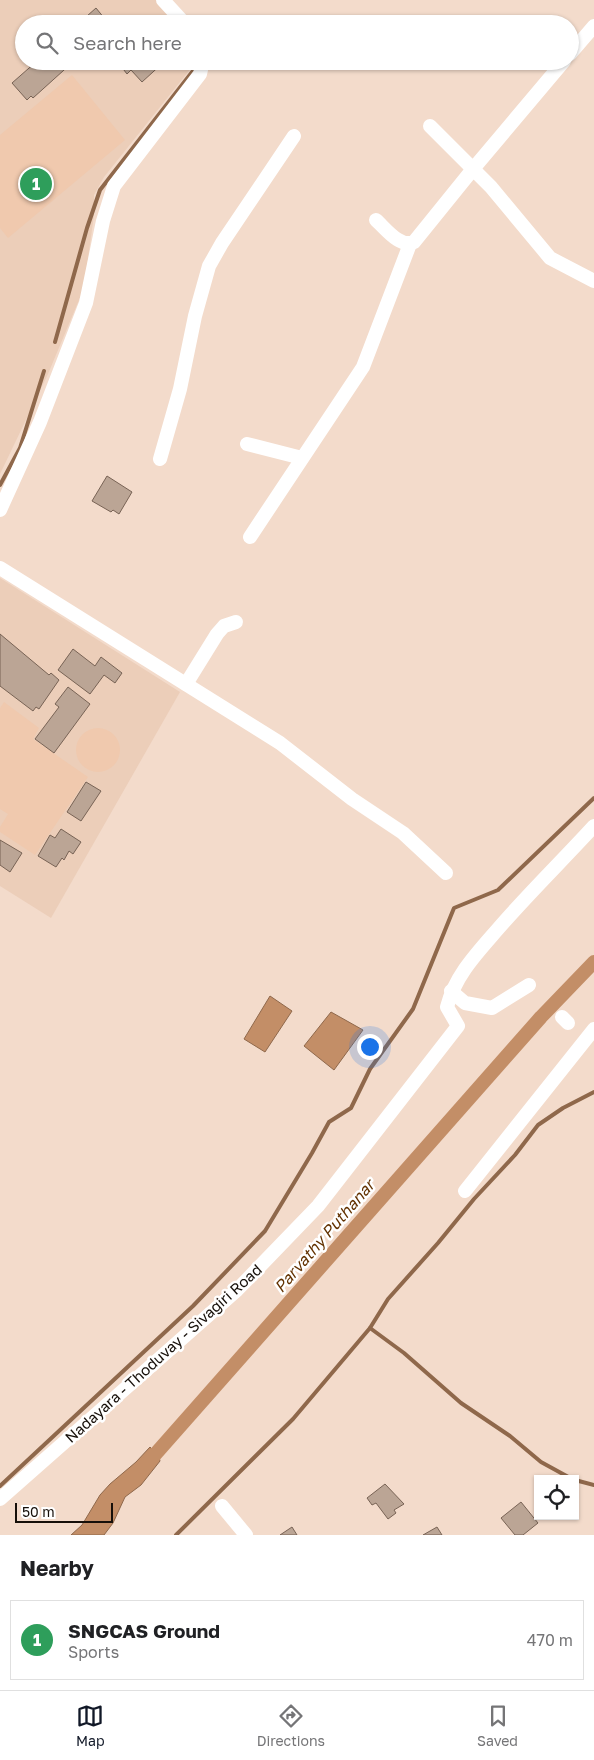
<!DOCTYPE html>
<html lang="en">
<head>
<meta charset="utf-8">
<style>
  body { margin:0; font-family:"Golos Text",sans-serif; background:#f2f2f2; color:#202124 }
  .controls { position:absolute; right:15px; bottom:15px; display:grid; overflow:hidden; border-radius:0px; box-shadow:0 1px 4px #0004 }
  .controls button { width:45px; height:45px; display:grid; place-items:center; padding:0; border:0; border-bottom:1px solid #e0e0e0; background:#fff; color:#202124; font:25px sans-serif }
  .scale { position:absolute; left:15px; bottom:12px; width:98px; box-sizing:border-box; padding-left:5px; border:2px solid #160f09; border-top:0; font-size:14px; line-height:18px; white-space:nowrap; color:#160f09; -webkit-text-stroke:4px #fff; paint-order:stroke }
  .you { position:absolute; left:369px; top:1046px; width:18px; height:18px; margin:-12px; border:4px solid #fff; border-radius:50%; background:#1a73e8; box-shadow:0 0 0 8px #1a73e833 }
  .badge { display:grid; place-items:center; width:32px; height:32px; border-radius:50%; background:#111827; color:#fff; font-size:16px; font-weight:700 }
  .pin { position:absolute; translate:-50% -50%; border:2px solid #fff; box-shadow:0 1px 5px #0006 }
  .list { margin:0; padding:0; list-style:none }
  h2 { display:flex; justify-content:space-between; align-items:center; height:65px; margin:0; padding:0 20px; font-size:21px }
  h2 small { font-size:16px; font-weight:400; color:#757577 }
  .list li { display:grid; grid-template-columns:32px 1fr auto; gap:15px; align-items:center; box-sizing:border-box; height:80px; margin:0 10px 10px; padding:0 10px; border:1px solid #e0e0e0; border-radius:0px }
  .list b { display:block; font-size:19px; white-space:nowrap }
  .list p { margin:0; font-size:16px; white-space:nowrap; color:#757577 }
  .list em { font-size:16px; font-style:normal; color:#757577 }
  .icon { flex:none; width:28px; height:28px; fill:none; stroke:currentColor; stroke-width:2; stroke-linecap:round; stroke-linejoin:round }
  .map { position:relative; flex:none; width:594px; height:1535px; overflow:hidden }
  .search { position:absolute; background:#fff; box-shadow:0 1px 4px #0004; left:15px; right:15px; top:15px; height:55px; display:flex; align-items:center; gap:12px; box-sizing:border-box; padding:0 18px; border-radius:28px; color:#757577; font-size:19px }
  .sheet { height:155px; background:#fff }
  nav { display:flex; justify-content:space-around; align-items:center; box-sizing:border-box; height:70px; border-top:1px solid #e0e0e0; background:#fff; font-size:14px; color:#757577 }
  nav a { display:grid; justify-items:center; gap:2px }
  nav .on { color:#111827 }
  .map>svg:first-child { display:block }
  .built { fill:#ecceb9 }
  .green { fill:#f0c9ae }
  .water { fill:#c38e67; stroke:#8f684b }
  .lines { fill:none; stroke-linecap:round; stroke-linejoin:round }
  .stream { stroke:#8f684b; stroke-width:4 }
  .canal { stroke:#c38e67; stroke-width:14 }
  .building { fill:#bba595; stroke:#786355 }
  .minor { stroke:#fff; stroke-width:14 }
  .labels { text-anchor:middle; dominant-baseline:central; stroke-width:5; stroke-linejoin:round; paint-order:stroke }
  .street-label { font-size:15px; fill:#160f09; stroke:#fff }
  .water-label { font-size:16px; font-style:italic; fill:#633200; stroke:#fff }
</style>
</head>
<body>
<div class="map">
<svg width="594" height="1535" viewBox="0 0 594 1535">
  <rect width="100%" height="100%" fill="#f3dbcb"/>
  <g class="built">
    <path d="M0,0H156L178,24H24V61L196,62L104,177L94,195V215L84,288L48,374L0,474Z"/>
    <path d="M0,578L180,692L51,918L0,886Z"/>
  </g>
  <g class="green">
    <path d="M72,75L125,140L8,238L0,228V135Z"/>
    <path d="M4,702L39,728L33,739L88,777L35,855L0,832V827L8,814L0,809V708Z"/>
    <circle cx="98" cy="750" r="22"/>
  </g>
  <g class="water">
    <path d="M270,996L292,1011L265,1052L244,1039Z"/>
    <path d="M331,1012L363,1030L334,1070L304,1046Z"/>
    <path d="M150,1447L159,1457L160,1461L141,1485L125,1497L113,1523L104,1535H71L82,1525L100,1495L110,1484L136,1462Z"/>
  </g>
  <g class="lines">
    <g class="stream">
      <path d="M55,342L87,228L100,190L196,67"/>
      <path d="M0,485L20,448L44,371"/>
      <path d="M370,1328L388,1299L438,1243L474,1199L515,1155L538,1125L563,1108L594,1092"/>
      <path d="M575,1480L594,1485"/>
      <path d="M0,1486L193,1306L265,1231L312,1153L329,1122L351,1108L370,1069L413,1009L454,908L498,890L594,798"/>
      <path d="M176,1535L293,1419L370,1328L404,1353L461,1403L510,1436L541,1462L572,1479"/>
    </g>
    <path class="canal" d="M144,1467L541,1017L594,962"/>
  </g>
  <g class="building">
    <path d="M96,8L109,24H78Z"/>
    <path d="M37,61H74L33,98L31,96L27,100L12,83Z"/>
    <path d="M117,61H165L142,82L131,70L127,74Z"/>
    <path d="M107,476L132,492L119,514L113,510L111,512L92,501Z"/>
    <path d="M0,634L49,675L51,673L59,680L39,709L36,707L33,711L0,686Z"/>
    <path d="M73,649L95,666L101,657L122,673L115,683L104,675L90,694L58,670Z"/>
    <path d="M68,687L90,704L54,753L35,739L59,707L55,704Z"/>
    <path d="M86,782L101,791L81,821L67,812Z"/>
    <path d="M61,829L81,842L73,854L69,851L64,860L62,858L56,867L38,856L50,835L55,838Z"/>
    <path d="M0,840L22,853L10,872L0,865Z"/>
    <path d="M385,1484L404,1504L394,1510L396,1513L388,1519L376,1503L372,1505L367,1498Z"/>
    <path d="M521,1502L538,1523L523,1535H515L501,1518Z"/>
    <path d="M292,1527L297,1535H280Z"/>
    <path d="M437,1527L442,1535H423Z"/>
  </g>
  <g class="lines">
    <g class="minor">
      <path d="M163,0L185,24"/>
      <path d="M570,54L594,26"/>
      <path d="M430,126L473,169L564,61"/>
      <path d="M376,220C386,229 400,248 414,242L473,169L491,187L550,258L594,281"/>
      <path d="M247,444L302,458"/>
      <path d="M160,459L180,389L195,316L209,266L222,243L294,136"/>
      <path d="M0,510L40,422L86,303L103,221L114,186L200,74L203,61"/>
      <path d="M250,537L363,367L410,244"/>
      <path d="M0,568L280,743L352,799L403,833L446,873"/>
      <path d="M186,684L217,634L224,626L236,622"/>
      <path d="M451,991L465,1003L492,1008L529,985"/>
      <path d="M562,1017L568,1023"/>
      <path d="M465,1191L594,1029"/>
      <path d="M0,1499L237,1290L318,1206L458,1026L447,1007C455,976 476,954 497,930C528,894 562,861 594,826"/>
      <path d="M222,1506L246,1535"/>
    </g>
  </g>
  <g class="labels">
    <g class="street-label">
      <text transform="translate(163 1353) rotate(-42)">Nadayara - Thoduvay - Sivagiri Road</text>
    </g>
    <g class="water-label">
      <text transform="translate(324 1236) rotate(-49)">Parvathy Puthanar</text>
    </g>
  </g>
</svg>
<div class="controls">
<button><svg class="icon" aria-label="locate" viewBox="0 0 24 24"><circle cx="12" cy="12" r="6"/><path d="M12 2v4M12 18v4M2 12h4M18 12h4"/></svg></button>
</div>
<div class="scale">50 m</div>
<div class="you"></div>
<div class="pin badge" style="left:36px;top:184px;background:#2e9e5b">1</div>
<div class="search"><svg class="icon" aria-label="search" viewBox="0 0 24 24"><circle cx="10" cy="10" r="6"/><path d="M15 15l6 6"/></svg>Search here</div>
</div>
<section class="sheet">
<h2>Nearby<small></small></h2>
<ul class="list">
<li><span class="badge" style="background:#2e9e5b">1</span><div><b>SNGCAS Ground</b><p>Sports</p></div><em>470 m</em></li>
</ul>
</section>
<nav>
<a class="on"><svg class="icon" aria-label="map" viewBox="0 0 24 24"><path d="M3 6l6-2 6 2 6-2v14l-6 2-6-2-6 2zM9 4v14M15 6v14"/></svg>Map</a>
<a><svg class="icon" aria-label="directions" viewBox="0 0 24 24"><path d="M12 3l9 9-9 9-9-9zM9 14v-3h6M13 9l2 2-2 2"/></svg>Directions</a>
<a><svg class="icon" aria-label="saved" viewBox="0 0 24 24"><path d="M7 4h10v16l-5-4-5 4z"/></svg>Saved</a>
</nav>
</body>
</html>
